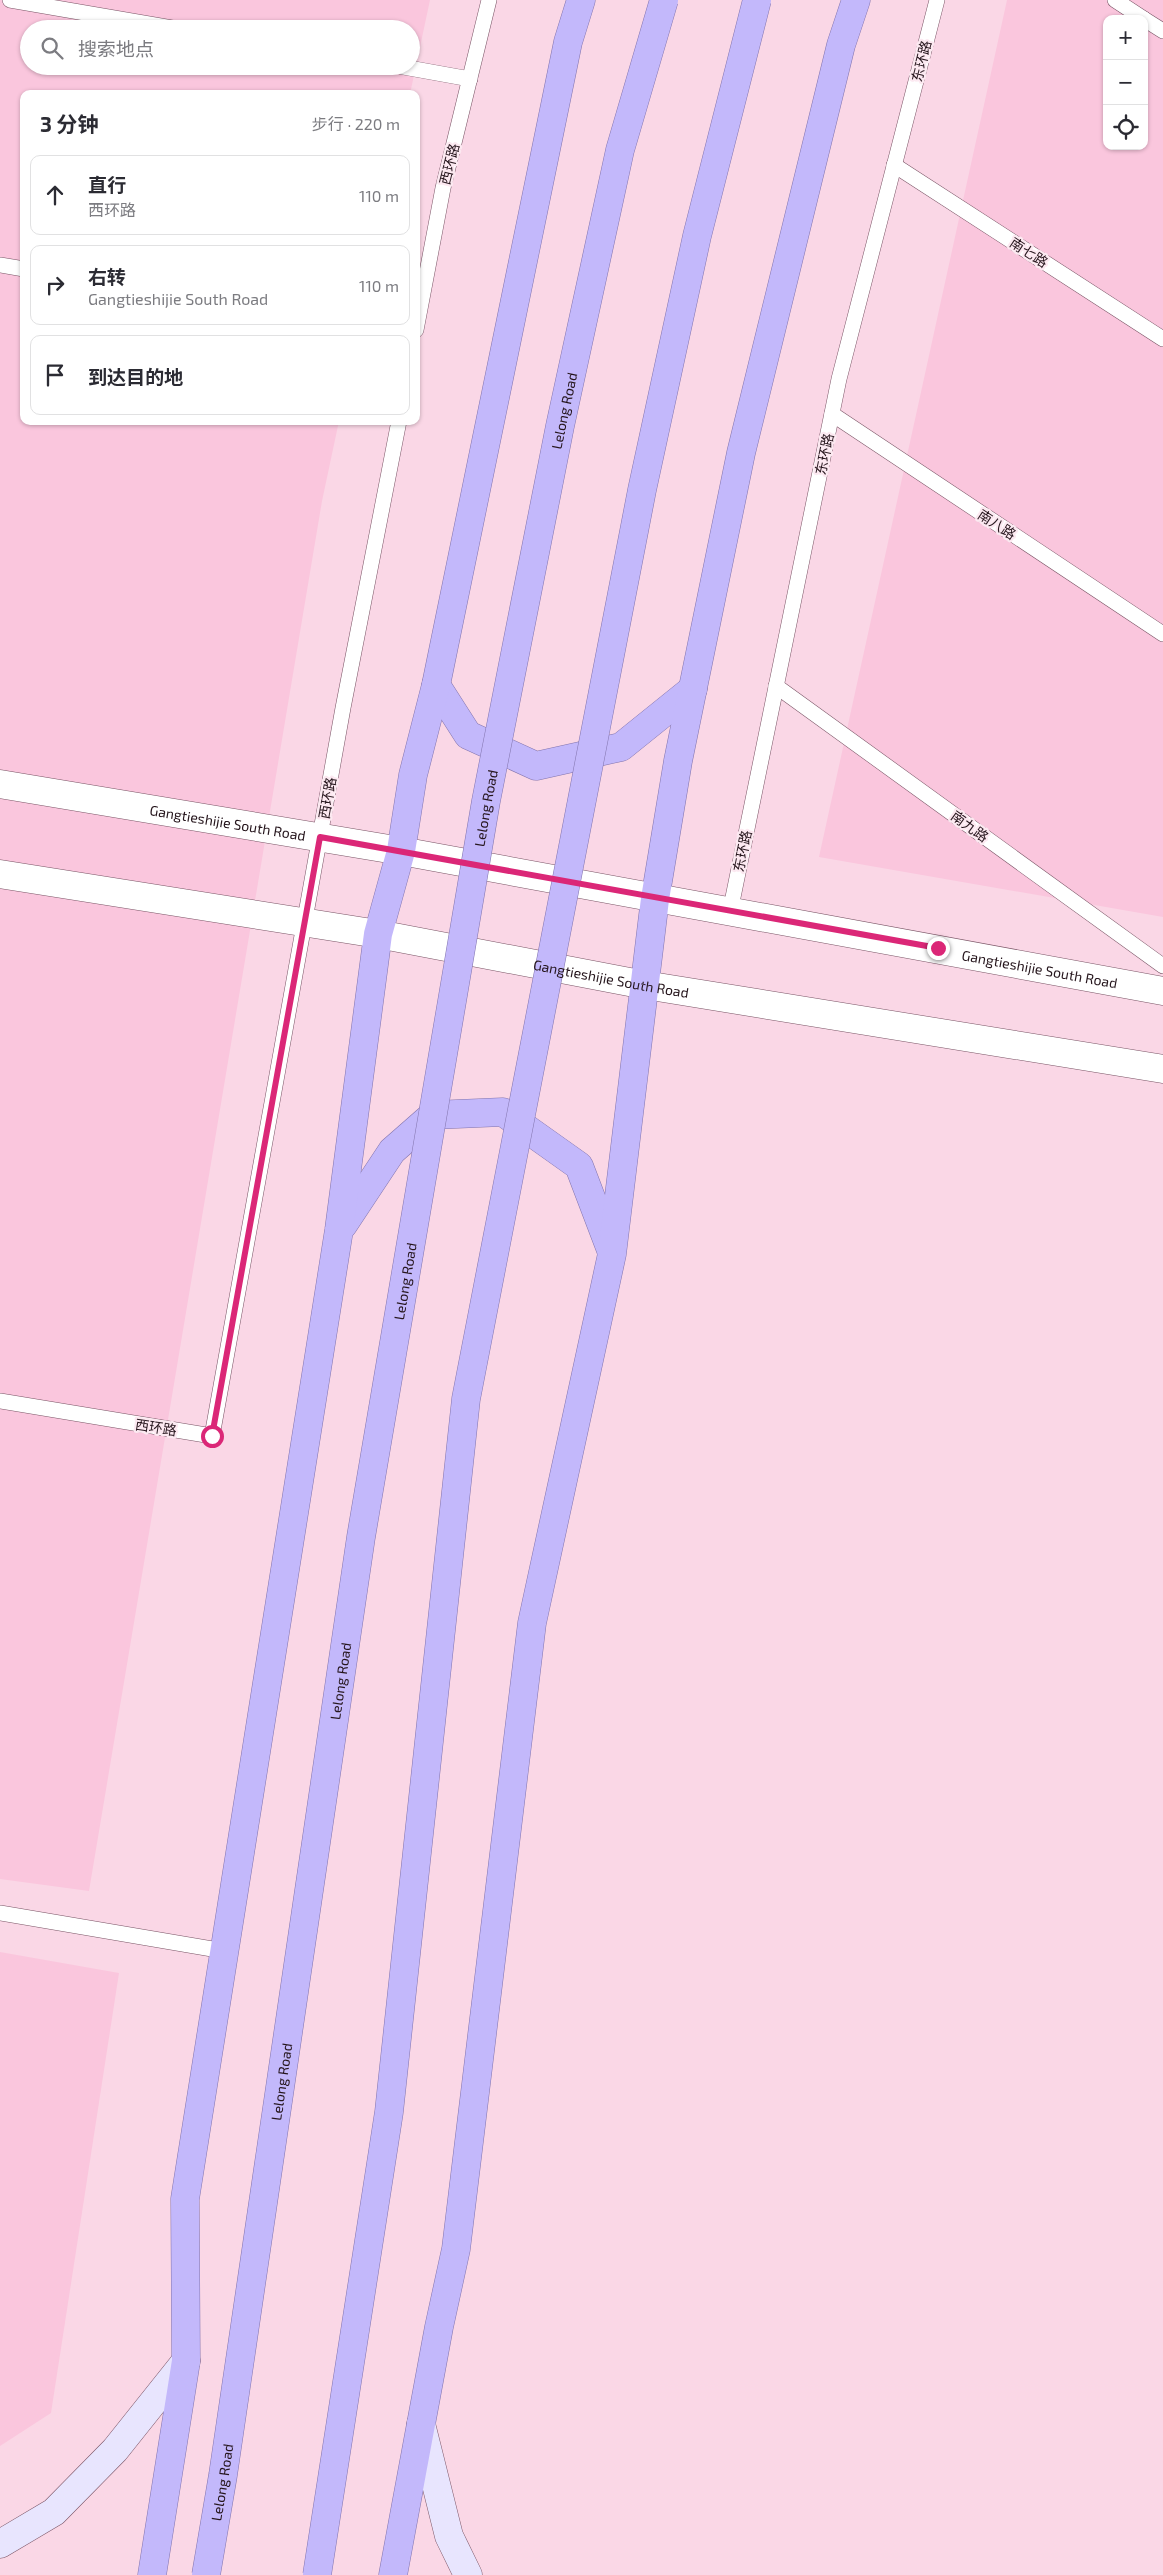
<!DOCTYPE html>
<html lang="zh">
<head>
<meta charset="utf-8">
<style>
  body { margin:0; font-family:"Exo 2","Noto Sans SC",sans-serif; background:#f7f7f7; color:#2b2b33 }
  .controls { position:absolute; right:15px; top:15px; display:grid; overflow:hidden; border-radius:10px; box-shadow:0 1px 4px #0004 }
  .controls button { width:45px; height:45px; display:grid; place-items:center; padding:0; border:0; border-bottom:1px solid #e1e1e2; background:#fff; color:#2b2b33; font:25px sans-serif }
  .stop { position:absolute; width:15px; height:15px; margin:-11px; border:4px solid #db2777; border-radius:50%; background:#fff }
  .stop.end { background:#db2777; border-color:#fff; box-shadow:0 1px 5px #0008 }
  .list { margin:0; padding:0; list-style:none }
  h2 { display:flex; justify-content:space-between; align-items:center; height:65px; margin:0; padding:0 20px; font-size:21px }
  h2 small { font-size:16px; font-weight:400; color:#7c7c81 }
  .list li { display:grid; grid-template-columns:32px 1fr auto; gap:15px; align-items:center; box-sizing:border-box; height:80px; margin:0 10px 10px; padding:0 10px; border:1px solid #e1e1e2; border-radius:10px }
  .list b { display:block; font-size:19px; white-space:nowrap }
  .list p { margin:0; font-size:16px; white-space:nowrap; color:#7c7c81 }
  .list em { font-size:16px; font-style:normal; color:#7c7c81 }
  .icon { flex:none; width:28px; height:28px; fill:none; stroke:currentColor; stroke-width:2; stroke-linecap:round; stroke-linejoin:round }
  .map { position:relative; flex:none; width:1163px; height:2575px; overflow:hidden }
  .search { position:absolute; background:#fff; box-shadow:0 1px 4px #0004; left:20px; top:20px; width:400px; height:55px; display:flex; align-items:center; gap:12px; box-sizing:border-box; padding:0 18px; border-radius:28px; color:#7c7c81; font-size:19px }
  .panel { position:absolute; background:#fff; box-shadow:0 1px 4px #0004; left:20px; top:90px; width:400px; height:335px; border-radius:10px }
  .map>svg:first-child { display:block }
  .built { fill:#fac6dd; fill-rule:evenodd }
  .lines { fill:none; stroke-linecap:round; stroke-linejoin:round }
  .service-casing { stroke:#795465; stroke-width:16 }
  .tertiary-casing { stroke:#795465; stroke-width:29 }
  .secondary-casing { stroke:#795465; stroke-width:29 }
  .trunk-casing { stroke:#8274ad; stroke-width:29 }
  .service { stroke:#fff; stroke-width:15 }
  .tertiary { stroke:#fff; stroke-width:28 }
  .secondary { stroke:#e8e5fe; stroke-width:28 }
  .trunk { stroke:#c3b8fb; stroke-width:28 }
  .trunk-bridge-casing { stroke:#8274ad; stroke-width:29; stroke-linecap:butt }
  .trunk-bridge { stroke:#c3b8fb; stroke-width:28 }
  .route { stroke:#db2777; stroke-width:6 }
  .labels { text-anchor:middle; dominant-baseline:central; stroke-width:4.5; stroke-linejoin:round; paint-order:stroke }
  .street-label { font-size:14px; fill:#26161d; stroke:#fce9f1 }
</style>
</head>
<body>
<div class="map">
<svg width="1163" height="2575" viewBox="0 0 1163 2575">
  <rect width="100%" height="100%" fill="#fad7e6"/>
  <g class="built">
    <path d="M0,0H430L410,94H24V421H339L322,501L89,1891L0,1879ZM29,29H411V66H29Z"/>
    <path d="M1007,0H1163V917L819,857ZM1107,19H1144V146H1107Z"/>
    <path d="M0,1952L119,1973L51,2413L0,2446Z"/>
  </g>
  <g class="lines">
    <g class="service-casing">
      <g id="service">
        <path d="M10,0L178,29"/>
        <path d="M1115,0L1144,19"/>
        <path d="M1144,19L1163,31"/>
        <path d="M398,66L470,79"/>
        <path d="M894,165L1163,339"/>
        <path d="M0,265L24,269"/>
        <path d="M416,330L443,188L489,0"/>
        <path d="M832,414L1163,634"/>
        <path d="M776,686L1163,966"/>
        <path d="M730,912L839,379L937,0"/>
        <path d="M0,1401L212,1436L343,708L399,421"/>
        <path d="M0,1913L224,1951"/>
      </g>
    </g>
    <g class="tertiary-casing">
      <g id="tertiary">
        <path id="s1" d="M0,784L401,851L1163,991"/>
        <path id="s2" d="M0,874L378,934L645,985L1163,1069"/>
      </g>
    </g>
    <g class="secondary-casing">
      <g id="secondary">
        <path d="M421,2424L449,2536L468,2575"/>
        <path d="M0,2544L54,2512L115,2450L186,2361"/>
      </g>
    </g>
    <g class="trunk-casing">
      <g id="trunk">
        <path d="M436,685L468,735L536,766L621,747L693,689"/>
        <path d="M343,1225L392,1151L433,1115L503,1112L579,1166L611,1250"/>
        <path d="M152,2575L186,2361L185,2199L339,1230L378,934L401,851L413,775L436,685L568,42L581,0"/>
        <path d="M393,2575L439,2327L456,2249L532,1623L612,1254L655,899L678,761L741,453L841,45L856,0"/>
      </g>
    </g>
    <use href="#service" class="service"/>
    <use href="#tertiary" class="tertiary"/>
    <use href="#secondary" class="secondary"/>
    <use href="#trunk" class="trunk"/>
    <g class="trunk-bridge-casing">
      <g id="trunk-bridge">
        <path id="s3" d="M206,2575L223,2475L361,1537L486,801L560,426L620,150L664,0"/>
        <path d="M317,2575L389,2112L466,1399L642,490L697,236L757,0"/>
      </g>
    </g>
    <use href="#trunk-bridge" class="trunk-bridge"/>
  </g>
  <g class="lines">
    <path class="route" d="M212,1436L320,837L938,948"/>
  </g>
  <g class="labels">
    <g class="street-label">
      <text transform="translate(921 61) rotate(-76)">东环路</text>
      <text transform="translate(449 164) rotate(-76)">西环路</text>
      <text transform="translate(1029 252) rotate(33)">南七路</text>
      <text stroke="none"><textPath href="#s3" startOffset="2194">Lelong Road</textPath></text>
      <text transform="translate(824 454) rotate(-78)">东环路</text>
      <text transform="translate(997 524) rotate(33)">南八路</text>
      <text transform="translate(327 798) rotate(-80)">西环路</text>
      <text stroke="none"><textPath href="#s3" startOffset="1789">Lelong Road</textPath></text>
      <text stroke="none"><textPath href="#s1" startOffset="231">Gangtieshijie South Road</textPath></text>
      <text transform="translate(970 826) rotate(36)">南九路</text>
      <text transform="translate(742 851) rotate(-78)">东环路</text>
      <text stroke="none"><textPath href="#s1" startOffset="1056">Gangtieshijie South Road</textPath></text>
      <text stroke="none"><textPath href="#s2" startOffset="620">Gangtieshijie South Road</textPath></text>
      <text stroke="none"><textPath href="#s3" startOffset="1309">Lelong Road</textPath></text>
      <text transform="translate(156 1427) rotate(9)">西环路</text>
      <text stroke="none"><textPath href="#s3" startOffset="904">Lelong Road</textPath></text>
      <text stroke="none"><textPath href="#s3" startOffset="499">Lelong Road</textPath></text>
      <text stroke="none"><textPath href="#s3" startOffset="94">Lelong Road</textPath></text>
    </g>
  </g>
</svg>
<div class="controls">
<button>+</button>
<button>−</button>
<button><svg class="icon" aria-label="locate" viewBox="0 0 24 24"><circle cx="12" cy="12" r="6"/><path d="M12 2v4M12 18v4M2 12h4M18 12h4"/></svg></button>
</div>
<div class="stop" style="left:212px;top:1436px"></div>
<div class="stop end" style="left:938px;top:948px"></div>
<div class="search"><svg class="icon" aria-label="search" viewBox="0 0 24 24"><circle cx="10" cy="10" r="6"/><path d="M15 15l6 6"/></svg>搜索地点</div>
<section class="panel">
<h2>3 分钟<small>步行 · 220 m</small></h2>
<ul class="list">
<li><svg class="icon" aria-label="ahead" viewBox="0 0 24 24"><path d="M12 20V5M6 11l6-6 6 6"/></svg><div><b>直行</b><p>西环路</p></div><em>110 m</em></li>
<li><svg class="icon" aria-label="right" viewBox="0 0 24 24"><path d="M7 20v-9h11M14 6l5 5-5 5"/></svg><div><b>右转</b><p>Gangtieshijie South Road</p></div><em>110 m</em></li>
<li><svg class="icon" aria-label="arrive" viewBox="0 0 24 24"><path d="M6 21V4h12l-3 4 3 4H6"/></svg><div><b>到达目的地</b></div></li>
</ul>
</section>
</div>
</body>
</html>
